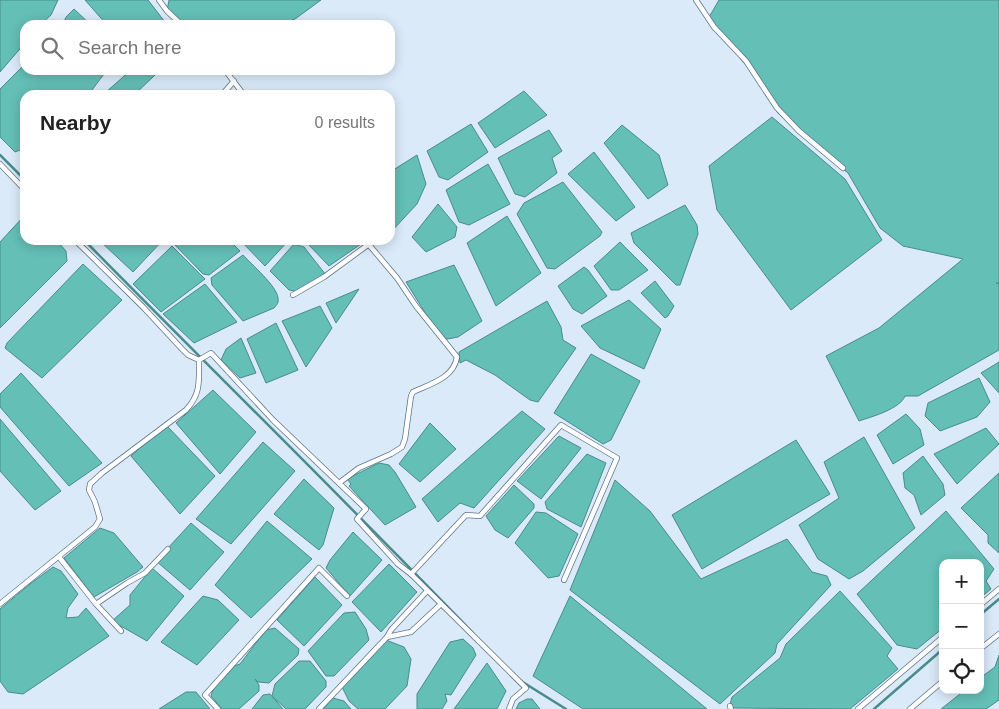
<!DOCTYPE html>
<html lang="en">
<head>
<meta charset="utf-8">
<style>
  body { margin:0; font-family:Arial,sans-serif; background:#f6f6f6; color:#222 }
  .controls { position:absolute; right:15px; bottom:15px; display:grid; overflow:hidden; border-radius:10px; box-shadow:0 2px 12px #0003 }
  .controls button { width:45px; height:45px; display:grid; place-items:center; padding:0; border:0; border-bottom:1px solid #e0e0e0; background:#fff; color:#222; font:25px sans-serif }
  .list { margin:0; padding:0; list-style:none }
  h2 { display:flex; justify-content:space-between; align-items:center; height:65px; margin:0; padding:0 20px; font-size:21px }
  h2 small { font-size:16px; font-weight:400; color:#767676 }
  .icon { flex:none; width:28px; height:28px; fill:none; stroke:currentColor; stroke-width:2; stroke-linecap:round; stroke-linejoin:round }
  .map { position:relative; flex:none; width:999px; height:709px; overflow:hidden }
  .search { position:absolute; background:#fff; box-shadow:0 2px 12px #0003; left:20px; top:20px; width:375px; height:55px; display:flex; align-items:center; gap:12px; box-sizing:border-box; padding:0 18px; border-radius:15px; color:#767676; font-size:19px }
  .panel { position:absolute; background:#fff; box-shadow:0 2px 12px #0003; left:20px; top:90px; width:375px; height:155px; border-radius:15px }
  .map>svg:first-child { display:block }
  .water { fill:#64bfb7; stroke:#498c89 }
  .lines { fill:none; stroke-linecap:round; stroke-linejoin:round }
  .stream { stroke:#498c89; stroke-width:2.5 }
  .lane-casing { stroke:#5e748b; stroke-width:6 }
  .lane { stroke:#fff; stroke-width:4.5 }
</style>
</head>
<body>
<div class="map">
<svg width="999" height="709" viewBox="0 0 999 709">
  <rect width="100%" height="100%" fill="#dbeaf9"/>
  <g class="water">
    <path d="M0,0H58L51,15L40,25H25V43L0,72Z"/>
    <path d="M85,0H148L165,22L162,25H107Z"/>
    <path d="M169,0H321L295,19L281,25H185L167,11Z"/>
    <path d="M719,0H999V283H996L999,284V350L918,396H905C900,409 871,417 859,421L826,356L879,328L963,259L903,246L880,228L848,173L818,150L778,113L754,75L708,19Z"/>
    <path d="M74,9L91,25H63L66,17Z"/>
    <path d="M25,64V70H107L92,90L86,95H25V148L15,152L0,137V89Z"/>
    <path d="M131,70L137,71L152,70L155,75L134,95H111L106,92Z"/>
    <path d="M524,91L547,115L495,148L478,123Z"/>
    <path d="M772,117L845,179L882,240L791,310L717,210L709,166Z"/>
    <path d="M471,124L488,152L448,180L439,177L427,151Z"/>
    <path d="M622,125L659,155L668,185L648,199L604,143Z"/>
    <path d="M549,130L562,151L552,158L557,173L525,197L515,194L498,158Z"/>
    <path d="M594,152L635,207L616,221L568,174Z"/>
    <path d="M417,155L426,184L417,204L390,233V172Z"/>
    <path d="M488,164L510,204L469,225L459,222L446,190Z"/>
    <path d="M563,182L602,232L600,236L555,269L547,268L517,214L524,203Z"/>
    <path d="M438,204L457,227L455,237L426,252L412,237Z"/>
    <path d="M685,205L697,225L698,234L680,285H676L634,243L631,233Z"/>
    <path d="M25,215V240H56L66,251L67,261L0,328V242Z"/>
    <path d="M507,216L541,273L496,306L467,243Z"/>
    <path d="M103,240H163L133,272L101,242Z"/>
    <path d="M176,240H229L240,251L209,275L203,274L173,243Z"/>
    <path d="M240,240H289L265,266Z"/>
    <path d="M306,240H357L361,244L329,266L307,243Z"/>
    <path d="M620,242L648,270L619,290H611L594,266Z"/>
    <path d="M294,244L304,247L326,275L299,292L289,290L270,271Z"/>
    <path d="M172,246L205,279L161,312L133,284Z"/>
    <path d="M243,255C251,264 277,286 278,298C279,302 277,305 274,308L243,321L212,285L211,278Z"/>
    <path d="M83,264L122,300L42,378L5,348L7,343Z"/>
    <path d="M454,265L482,321L458,337L442,340L406,282Z"/>
    <path d="M584,267L588,270L607,296L582,314L573,309L558,286Z"/>
    <path d="M655,281L674,306L668,316L665,318L641,293Z"/>
    <path d="M205,284L237,322L194,343L163,314Z"/>
    <path d="M359,289L336,323L326,303Z"/>
    <path d="M629,300L661,329L644,369L600,348L581,326Z"/>
    <path d="M547,301L561,327L563,340L576,348L538,402L530,400L495,375L466,360L460,363L459,352Z"/>
    <path d="M320,306L332,328L306,367L282,321Z"/>
    <path d="M276,323L298,370L266,383L247,339Z"/>
    <path d="M241,338L256,373L240,378L221,360L226,349Z"/>
    <path d="M591,354L640,381L611,440L603,444L554,413Z"/>
    <path d="M999,362V393L981,373Z"/>
    <path d="M21,373L102,463L69,486L0,407V394Z"/>
    <path d="M979,378L990,402L977,417L940,431L925,416L928,403Z"/>
    <path d="M213,390L256,432L220,474L176,423Z"/>
    <path d="M522,411L545,429L474,508L460,503L438,522L422,499Z"/>
    <path d="M906,414L920,429L924,445L893,464L877,435Z"/>
    <path d="M0,419L61,491L35,510L0,471Z"/>
    <path d="M430,423L456,449L420,482L399,464Z"/>
    <path d="M166,425L215,476L180,514L131,456Z"/>
    <path d="M986,428L999,444L957,484L934,454Z"/>
    <path d="M559,436L581,448L541,499L517,481Z"/>
    <path d="M864,437L915,528L863,571L849,579L818,559L799,525L839,498L824,462Z"/>
    <path d="M796,440L830,494L702,569L672,515Z"/>
    <path d="M263,442L295,471L231,544L196,519Z"/>
    <path d="M587,454L606,463L581,527L547,509L545,502Z"/>
    <path d="M923,456L943,484L945,495L921,515L914,495L905,488L903,473Z"/>
    <path d="M379,463L389,465L395,472L416,507L385,525L349,486L351,484L347,479Z"/>
    <path d="M999,473V553L988,543V535L961,508Z"/>
    <path d="M304,479L334,508L323,545L319,550L274,514Z"/>
    <path d="M615,480L650,511L701,579L787,539L812,572L827,576L831,585L777,644L775,653L720,704L570,590Z"/>
    <path d="M514,485L534,504V508L508,538L495,530L486,516Z"/>
    <path d="M946,511L994,569L986,581L991,589L980,598V563H943V628L917,649L897,645L857,594Z"/>
    <path d="M536,512L546,513L578,534L559,576L548,578L515,543Z"/>
    <path d="M267,521L312,559L251,618L215,585Z"/>
    <path d="M191,523L224,552L190,590L156,561Z"/>
    <path d="M100,528L114,533L143,567L137,572L94,597L64,558Z"/>
    <path d="M353,532L382,560L350,596L326,568L330,560Z"/>
    <path d="M389,564L417,592L381,632L352,602Z"/>
    <path d="M53,567L61,571L78,594L68,608L66,618L78,617L86,608L109,636L23,694L8,692L0,681V609L30,584Z"/>
    <path d="M152,568L184,596L147,641L112,621L130,605V595Z"/>
    <path d="M315,577L342,605L304,646L277,620Z"/>
    <path d="M840,591L892,648L887,656L898,669L850,709L729,708L732,697L780,658L786,644Z"/>
    <path d="M203,596L218,600L239,620L197,665L161,642Z"/>
    <path d="M570,596L707,709H583L533,676Z"/>
    <path d="M355,612L366,629L369,640L334,676H326L308,651L344,613Z"/>
    <path d="M275,628L299,649L298,655L269,683L258,682L255,679L259,685V691L239,709H222L211,696C214,684 227,667 240,664L266,630Z"/>
    <path d="M463,639L473,648L476,655L451,695L445,694L447,701L442,709H417V694L450,642Z"/>
    <path d="M386,640L404,647L411,659L407,686L385,709H358L349,701L342,687Z"/>
    <path d="M999,655V700L986,709H941L965,690H980V678L995,667Z"/>
    <path d="M299,661H310L326,681V687L305,709H286L272,696L275,684Z"/>
    <path d="M487,663L506,691L497,709H454Z"/>
    <path d="M186,692H196L210,709H159Z"/>
    <path d="M270,694L283,709H252L263,695Z"/>
    <path d="M333,698L344,701L351,709H323Z"/>
    <path d="M527,699H532L540,709H516L519,703Z"/>
  </g>
  <g class="lines">
    <g class="stream">
      <path d="M0,155L25,180"/>
      <path d="M84,240C213,371 345,500 473,633"/>
      <path d="M980,615L999,599"/>
      <path d="M521,681L566,709"/>
      <path d="M874,709L943,649"/>
    </g>
    <g class="lane-casing">
      <g id="lane">
        <path d="M159,0L167,11L182,25"/>
        <path d="M696,0L714,27L746,61L777,108L799,131L843,168"/>
        <path d="M225,70L244,95"/>
        <path d="M222,95L234,81"/>
        <path d="M0,164L25,190"/>
        <path d="M293,295L324,277L369,244"/>
        <path d="M199,360L211,353L273,420L366,509L357,519L398,564L411,574L526,688L513,699L509,709"/>
        <path d="M339,483L359,468L391,454L402,447L405,439L411,396L413,392C430,384 454,378 457,357L416,306L397,278L365,240"/>
        <path d="M59,557L96,604L121,631"/>
        <path d="M411,574L466,515L480,516L561,425L617,458L564,580"/>
        <path d="M0,604L95,527L100,519L95,502L89,490L90,484L102,473L186,410C201,394 199,381 199,360L188,355L182,349L143,307L75,240"/>
        <path d="M96,604L127,583L145,573L168,549"/>
        <path d="M980,605L999,589"/>
        <path d="M387,637L391,630L427,591"/>
        <path d="M980,649L999,634"/>
        <path d="M730,706L731,709"/>
        <path d="M218,709L205,695L319,568L347,596"/>
        <path d="M319,709L387,637L411,632L441,604"/>
        <path d="M858,709L943,637"/>
        <path d="M910,709L943,681"/>
      </g>
    </g>
    <use href="#lane" class="lane"/>
  </g>
</svg>
<div class="controls">
<button>+</button>
<button>−</button>
<button><svg class="icon" aria-label="locate" viewBox="0 0 24 24"><circle cx="12" cy="12" r="6"/><path d="M12 2v4M12 18v4M2 12h4M18 12h4"/></svg></button>
</div>
<div class="search"><svg class="icon" aria-label="search" viewBox="0 0 24 24"><circle cx="10" cy="10" r="6"/><path d="M15 15l6 6"/></svg>Search here</div>
<section class="panel">
<h2>Nearby<small>0 results</small></h2>
<ul class="list">
</ul>
</section>
</div>
</body>
</html>
